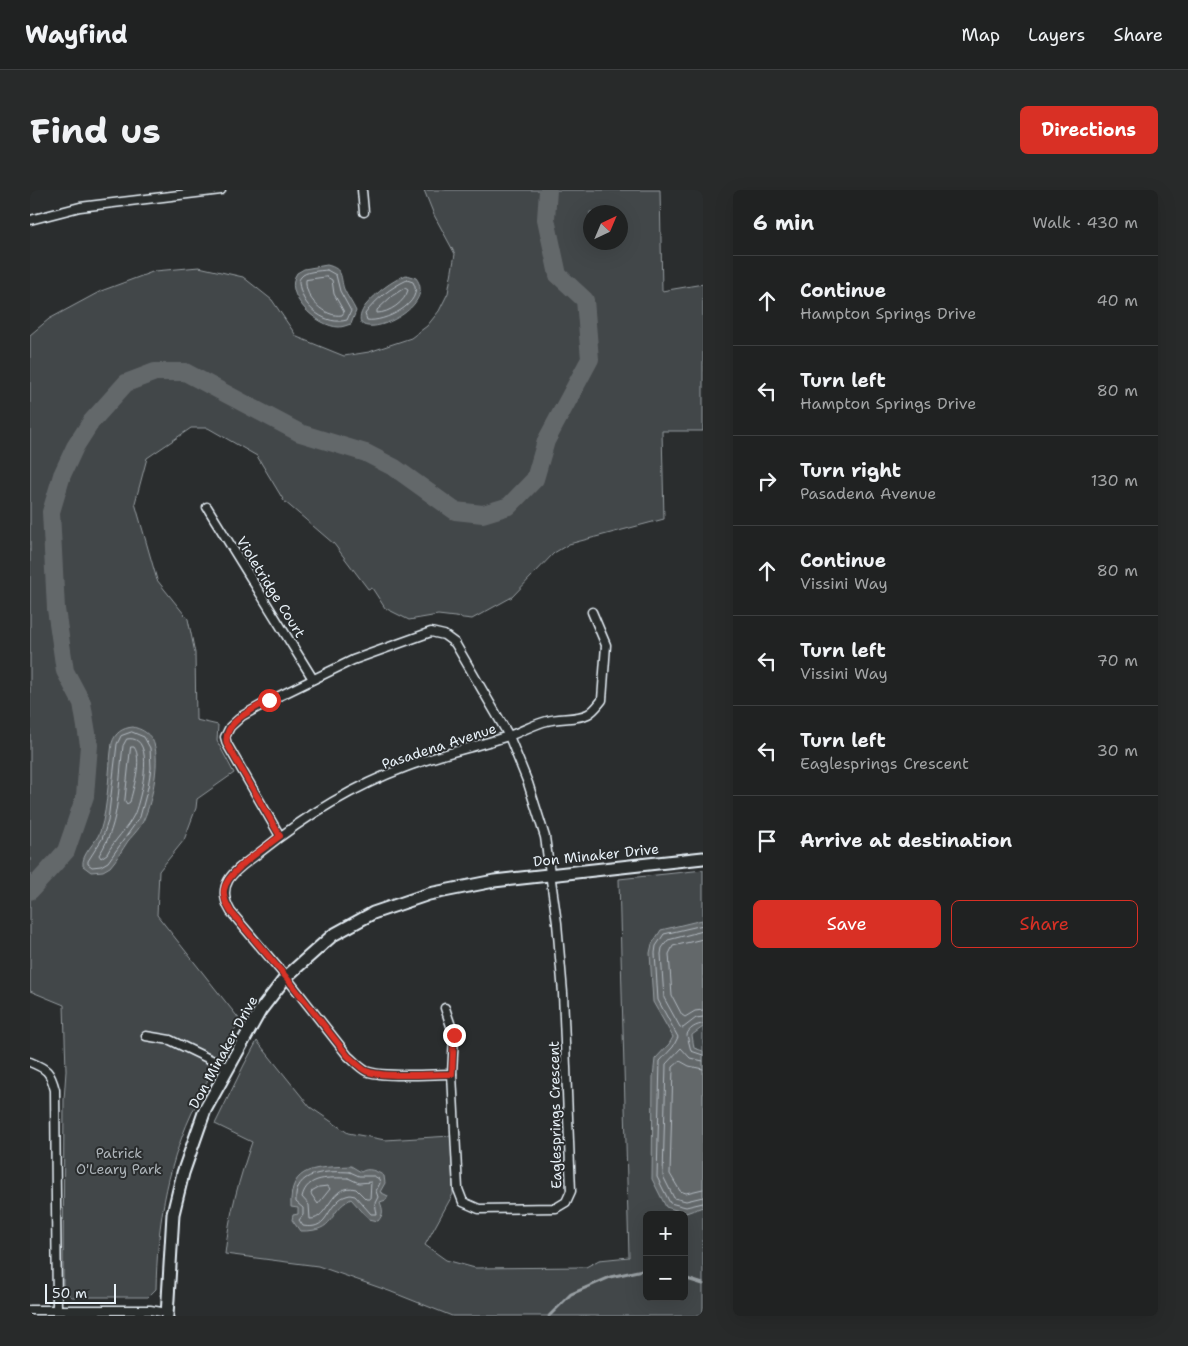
<!DOCTYPE html>
<html lang="en">
<head>
<meta charset="utf-8">
<style>
  body { margin:0; font-family:"Shantell Sans",sans-serif; background:#282a2a; color:#f1f3f6 }
  .controls { position:absolute; right:15px; bottom:15px; display:grid; overflow:hidden; border-radius:8px; box-shadow:0 5px 20px #0002 }
  .controls button { width:45px; height:45px; display:grid; place-items:center; padding:0; border:0; border-bottom:1px solid #3d3f40; background:#202222; color:#f1f3f6; font:25px sans-serif }
  .compass { position:absolute; left:553px; top:15px; width:45px; height:45px; border-radius:50%; background:#202222; box-shadow:0 5px 20px #0002; rotate:44deg }
  .scale { position:absolute; left:15px; bottom:12px; width:71px; box-sizing:border-box; padding-left:5px; border:2px solid #e8f1f8; border-top:0; font-size:14px; line-height:18px; white-space:nowrap; color:#e8f1f8; -webkit-text-stroke:4px #2a2d2e; paint-order:stroke }
  .stop { position:absolute; width:15px; height:15px; margin:-11px; border:4px solid #d93025; border-radius:50%; background:#fff }
  .stop.end { background:#d93025; border-color:#fff; box-shadow:0 1px 5px #0008 }
  .list { margin:0; padding:0; list-style:none }
  h2 { display:flex; justify-content:space-between; align-items:center; height:65px; margin:0; padding:0 20px; font-size:21px }
  h2 small { font-size:16px; font-weight:400; color:#a2a4a5 }
  .list li { display:grid; grid-template-columns:32px 1fr auto; gap:15px; align-items:center; box-sizing:border-box; height:90px; padding:0 20px; border-top:1px solid #3d3f40 }
  .list b { display:block; font-size:19px; white-space:nowrap }
  .list p { margin:0; font-size:16px; white-space:nowrap; color:#a2a4a5 }
  .list em { font-size:16px; font-style:normal; color:#a2a4a5 }
  .actions { display:flex; gap:10px; padding:15px 20px }
  .actions a { flex:1; padding:11px 0; border:1px solid #d93025; border-radius:8px; text-align:center; font-size:18px; color:#d93025 }
  .actions .main { background:#d93025; color:#fff }
  .icon { flex:none; width:28px; height:28px; fill:none; stroke:currentColor; stroke-width:2; stroke-linecap:round; stroke-linejoin:round }
  .map { position:relative; flex:none; width:673px; height:1126px; overflow:hidden; border-radius:8px }
  header { display:flex; align-items:center; gap:30px; box-sizing:border-box; height:70px; padding:0 25px; background:#202222; border-bottom:1px solid #3d3f40 }
  header strong { font-size:24px }
  nav { display:flex; gap:28px; margin-inline-start:auto; font-size:18px }
  .intro { display:flex; align-items:center; justify-content:space-between; box-sizing:border-box; height:120px; padding:0 30px }
  h1 { margin:0; font-size:35px }
  .button { padding:12px 22px; border-radius:8px; background:#d93025; color:#fff; font-size:18px; font-weight:700 }
  main { display:flex; gap:30px; padding:0 30px }
  aside { flex:1; background:#202222; border-radius:8px; box-shadow:0 5px 20px #0002 }
  .map>svg:first-child { display:block }
  .green { fill:#424648; stroke:#959ca0; fill-rule:evenodd }
  .water { fill:#63686b; stroke:#989fa3 }
  .lines { fill:none; stroke-linecap:round; stroke-linejoin:round }
  .shore { stroke:#b3bac0; stroke-width:1 }
  .stream { stroke:#989fa3; stroke-width:3 }
  .river { stroke:#63686b; stroke-width:18 }
  .street-casing { stroke:#e8f1f8; stroke-width:11 }
  .secondary-casing { stroke:#e8f1f8; stroke-width:15 }
  .street { stroke:#2a2d2e; stroke-width:8 }
  .secondary { stroke:#2a2d2e; stroke-width:11 }
  .route { stroke:#d93025; stroke-width:6 }
  .labels { text-anchor:middle; dominant-baseline:central; stroke-width:4; stroke-linejoin:round; paint-order:stroke }
  .street-label { font-size:14px; fill:#e8f1f8; stroke:#2a2d2e }
  .park-label { font-size:14px; fill:#aeb5ba; stroke:#2a2d2e }
</style>
</head>
<body>
<header>
<strong>Wayfind</strong>
<nav><a>Map</a><a>Layers</a><a>Share</a></nav>
</header>
<div class="intro"><h1>Find us</h1><a class="button">Directions</a></div>
<main>
<div class="map">
<svg width="673" height="1126" viewBox="0 0 673 1126">
  <rect width="100%" height="100%" fill="#2a2d2e"/>
  <filter id="ink" filterUnits="userSpaceOnUse"><feTurbulence type="fractalNoise" baseFrequency=".02" numOctaves="2"/><feDisplacementMap in="SourceGraphic" scale="10" xChannelSelector="R" yChannelSelector="G"/><feConvolveMatrix kernelMatrix="1 2 1 2 8 2 1 2 1" color-interpolation-filters="sRGB"/></filter>
  <g filter="url(#ink)">
    <g class="green">
      <path d="M394,0H630L632,101L673,94V241H632L634,329L539,354L524,363L482,407L442,429L408,425L379,430L355,418L342,398L338,399L304,354L254,311L227,266L178,238H161L117,268L105,313L127,390L158,429L165,463L166,530L188,535L187,551L204,583L167,609L166,618L154,650L129,681L127,725L210,830C193,862 175,893 161,925C136,980 127,1039 126,1099L118,1107H42L33,1099V1093L34,910L36,881L34,815L0,801V145L19,129L71,101L125,81L169,77L213,87L242,110L267,147L314,166L339,162L381,148L397,136L409,121L418,103L425,64L404,25ZM560,22H590V52H560Z"/>
      <path d="M673,680V1126H422L359,1101L288,1076L195,1064C199,1025 209,989 222,952L185,934L214,875L227,851L280,917L318,943L355,950L421,946L423,1004L395,1055L416,1070L445,1078L556,1077L569,1070L599,1067L589,689ZM617,1025H654V1107H617Z"/>
    </g>
    <g class="water">
      <path d="M297,75C314,79 310,87 314,99C317,106 323,114 326,121L321,134C317,135 313,137 309,137C287,137 252,104 267,83L274,79Z"/>
      <path d="M376,85L386,88C404,111 358,139 338,136C325,135 331,121 336,115C347,102 360,92 376,85Z"/>
      <path d="M103,537C111,539 117,542 122,549C132,566 122,612 114,629C111,637 104,644 98,651C92,660 87,669 80,677L73,681L61,682L53,676C51,664 66,653 70,642C79,614 78,582 82,553C85,543 92,538 103,537Z"/>
      <path d="M672,730L673,837L662,845L664,858L673,861V1017L656,1023L636,1017L622,989L623,887L625,869L639,854L643,847L623,812L620,763L622,754L631,740Z"/>
      <path d="M321,976L331,982C338,977 347,981 354,986L355,993L350,1002L358,1006L356,1010L350,1012C353,1020 354,1024 348,1031L339,1029L321,1009C296,1022 308,1042 270,1041L262,1030L263,1025L268,1024V1018L261,1017C259,974 288,978 321,976Z"/>
    </g>
    <g class="lines">
      <g class="shore">
        <path d="M297,80L306,85L310,101L321,121L317,130C296,136 274,118 270,98C269,94 268,90 271,87C275,81 290,81 297,80Z"/>
        <path d="M297,87L302,90L304,104L314,122L312,125C295,128 274,108 276,90Z"/>
        <path d="M377,90L383,92C396,113 353,133 337,130L335,124C346,109 360,98 377,90Z"/>
        <path d="M375,98L378,100C375,112 359,123 347,123V120L362,106Z"/>
        <path d="M102,542L114,547L120,558L121,578L118,597L110,627L78,672L71,676L62,677L58,674V671L72,649L78,631L87,554L91,546Z"/>
        <path d="M97,549C128,543 110,612 104,625C97,639 84,650 77,664L71,668L69,665C91,632 88,594 93,556Z"/>
        <path d="M101,557H104C113,569 103,599 100,612L97,614L95,611Z"/>
        <path d="M673,735L634,744L626,756L625,763L628,810L648,847L643,857L630,871L627,987L640,1013L656,1017L673,1013"/>
        <path d="M673,741L638,750L632,758L631,764L634,808L650,837L653,838L666,828L673,827"/>
        <path d="M673,749L643,756L639,764L642,806L652,825L655,827L665,821L673,820"/>
        <path d="M673,834C667,834 658,839 657,845L661,861L673,865"/>
        <path d="M673,871L660,868L651,858L636,874L633,986L644,1008L656,1011L673,1007"/>
        <path d="M673,879L659,876L650,871L643,877L640,984L650,1001L656,1003L673,999"/>
        <path d="M320,982L329,986H344L349,989L350,993L346,1001L348,1007L345,1013L347,1024H341L325,1006L320,1005C316,1006 312,1007 309,1010C295,1022 297,1040 273,1036L269,1030L273,1025V1018L266,1012C263,980 298,981 320,982Z"/>
        <path d="M318,988L329,993L341,992L340,1009H336L326,999C300,992 299,1030 280,1029L279,1015L272,1007C277,985 300,988 318,988Z"/>
        <path d="M289,997L298,996L300,999L288,1014L281,1004L282,1001Z"/>
      </g>
      <g class="stream">
        <path d="M654,1088L673,1094"/>
        <path d="M519,1126L541,1104L580,1087L617,1079"/>
      </g>
      <path class="river" d="M0,701L36,661L55,606L59,555L52,513L35,481L26,419L21,322L32,285L45,257L61,232L96,193L125,182H155L270,243L336,263L365,278L425,321L453,324L479,316L505,289L516,251L560,169L555,110L528,85L516,29L518,0"/>
      <g class="street-casing">
        <g id="street">
          <path d="M332,0L334,22"/>
          <path d="M0,30L50,17L191,0"/>
          <path d="M177,317L283,489"/>
          <path d="M250,646L197,554L195,547L200,537L212,526L239,511L323,470L401,442L414,445L425,453L479,546L498,593L515,647L527,733L533,803L541,1001L536,1012L526,1018L449,1019L433,1012L428,999L422,884L424,845L415,818"/>
          <path d="M116,846L140,850L198,878"/>
          <path d="M0,872C17,879 20,881 25,900L27,1120"/>
          <path d="M422,884C403,884 352,888 336,881C329,877 324,871 318,866L256,787L201,722C183,692 208,679 229,663C275,626 322,597 376,577C410,564 445,557 478,546C491,542 504,534 517,531C530,527 546,530 558,524C564,521 568,515 572,510L576,455L562,422"/>
          <path d="M0,1120H120L137,1123"/>
        </g>
      </g>
      <g class="secondary-casing">
        <path id="secondary" d="M137,1126L143,1024L153,983L175,920L230,821L256,787L303,745L343,723L399,704L464,691L673,668"/>
      </g>
      <use href="#street" class="street"/>
      <use href="#secondary" class="secondary"/>
    </g>
  </g>
  <g class="lines" filter="url(#ink)">
    <path class="route" d="M239,510C223,520 192,532 197,554L250,646C235,658 197,681 194,700C193,708 197,715 201,722L256,787L318,866C324,871 329,877 336,881C352,888 403,884 422,884L424,845"/>
  </g>
  <g class="labels">
    <g class="street-label">
      <text transform="translate(241 397) rotate(58)">Violetridge Court</text>
      <text transform="translate(409 556) rotate(-18)">Pasadena Avenue</text>
      <text transform="translate(566 665) rotate(-6)">Don Minaker Drive</text>
      <text transform="translate(193 862) rotate(-61)">Don Minaker Drive</text>
      <text transform="translate(525 925) rotate(-91)">Eaglesprings Crescent</text>
    </g>
    <g class="park-label">
      <text x="89" y="963">Patrick<tspan x="89" dy="16">O'Leary Park</tspan></text>
    </g>
  </g>
</svg>
<div class="controls">
<button>+</button>
<button>−</button>
</div>
<svg class="compass" viewBox="-18 -18 36 36"><path d="M0-13l5 13h-10z" fill="#e53935"/><path d="M0 13l5-13h-10z" fill="#a2a4a5"/></svg>
<div class="scale">50 m</div>
<div class="stop" style="left:239px;top:510px"></div>
<div class="stop end" style="left:424px;top:845px"></div>
</div>
<aside>
<h2>6 min<small>Walk · 430 m</small></h2>
<ul class="list">
<li><svg class="icon" aria-label="ahead" viewBox="0 0 24 24"><path d="M12 20V5M6 11l6-6 6 6"/></svg><div><b>Continue</b><p>Hampton Springs Drive</p></div><em>40 m</em></li>
<li><svg class="icon" aria-label="left" viewBox="0 0 24 24"><path d="M17 20v-9H6M10 6l-5 5 5 5"/></svg><div><b>Turn left</b><p>Hampton Springs Drive</p></div><em>80 m</em></li>
<li><svg class="icon" aria-label="right" viewBox="0 0 24 24"><path d="M7 20v-9h11M14 6l5 5-5 5"/></svg><div><b>Turn right</b><p>Pasadena Avenue</p></div><em>130 m</em></li>
<li><svg class="icon" aria-label="ahead" viewBox="0 0 24 24"><path d="M12 20V5M6 11l6-6 6 6"/></svg><div><b>Continue</b><p>Vissini Way</p></div><em>80 m</em></li>
<li><svg class="icon" aria-label="left" viewBox="0 0 24 24"><path d="M17 20v-9H6M10 6l-5 5 5 5"/></svg><div><b>Turn left</b><p>Vissini Way</p></div><em>70 m</em></li>
<li><svg class="icon" aria-label="left" viewBox="0 0 24 24"><path d="M17 20v-9H6M10 6l-5 5 5 5"/></svg><div><b>Turn left</b><p>Eaglesprings Crescent</p></div><em>30 m</em></li>
<li><svg class="icon" aria-label="arrive" viewBox="0 0 24 24"><path d="M6 21V4h12l-3 4 3 4H6"/></svg><div><b>Arrive at destination</b></div></li>
</ul>
<div class="actions"><a class="main">Save</a><a>Share</a></div>
</aside>
</main>
</body>
</html>
